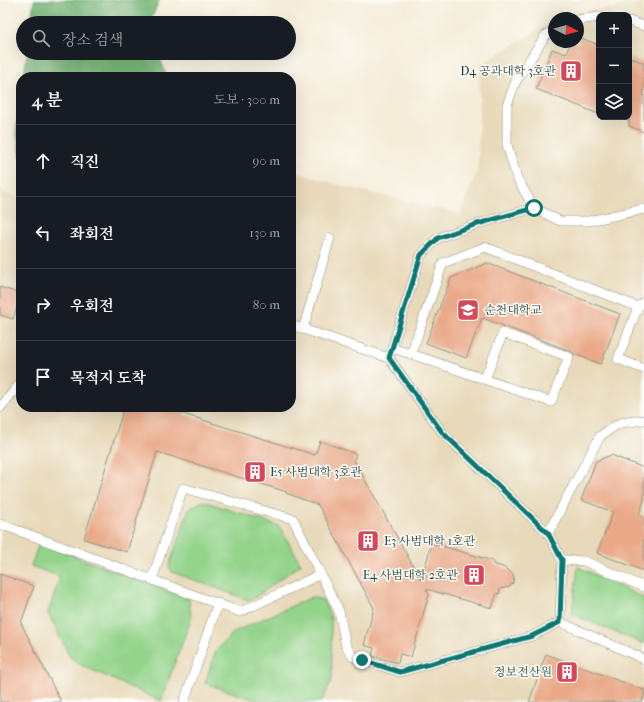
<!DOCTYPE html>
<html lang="ko">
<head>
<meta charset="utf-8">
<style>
  body { margin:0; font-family:"IM FELL French Canon","Noto Serif KR",serif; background:#242831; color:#f1f3f6 }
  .controls { position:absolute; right:12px; top:12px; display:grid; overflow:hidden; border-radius:8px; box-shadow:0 4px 16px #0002 }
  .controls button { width:36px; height:36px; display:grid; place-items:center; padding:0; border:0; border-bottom:1px solid #363941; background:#171b24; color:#f1f3f6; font:20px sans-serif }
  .compass { position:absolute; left:548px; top:12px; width:36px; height:36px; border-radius:50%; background:#171b24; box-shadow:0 4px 16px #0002; rotate:96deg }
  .stop { position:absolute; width:12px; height:12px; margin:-9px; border:3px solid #0f766e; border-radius:50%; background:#fff }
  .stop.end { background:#0f766e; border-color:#fff; box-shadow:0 1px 4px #0008 }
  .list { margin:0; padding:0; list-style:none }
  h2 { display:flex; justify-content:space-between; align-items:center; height:52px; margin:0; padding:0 16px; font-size:17px }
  h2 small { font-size:13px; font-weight:400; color:#9ea1a6 }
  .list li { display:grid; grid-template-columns:26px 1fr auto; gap:12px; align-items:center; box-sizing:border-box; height:72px; padding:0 16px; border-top:1px solid #363941 }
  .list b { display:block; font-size:15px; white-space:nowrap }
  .list em { font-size:13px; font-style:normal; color:#9ea1a6 }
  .icon { flex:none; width:22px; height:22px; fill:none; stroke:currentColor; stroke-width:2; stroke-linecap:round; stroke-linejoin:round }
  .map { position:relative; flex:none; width:644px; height:702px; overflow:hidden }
  .search { position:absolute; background:#171b24; box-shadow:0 4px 16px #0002; left:16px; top:16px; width:280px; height:44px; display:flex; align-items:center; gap:10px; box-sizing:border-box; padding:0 14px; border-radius:22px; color:#9ea1a6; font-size:15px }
  .panel { position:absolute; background:#171b24; box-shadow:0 4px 16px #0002; left:16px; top:72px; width:280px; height:340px; border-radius:16px }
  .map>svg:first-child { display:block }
  .built { fill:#e8d9ba; fill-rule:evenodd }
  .green { fill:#93d38a; stroke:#59885f }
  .forest { fill:#76b576; stroke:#4a7955 }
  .building { fill:#eaaa8a }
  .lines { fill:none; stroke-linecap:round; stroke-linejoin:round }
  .lane-casing { stroke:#8a9587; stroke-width:10 }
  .lane { stroke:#fff; stroke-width:9 }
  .route { stroke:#0f766e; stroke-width:5 }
  .labels { text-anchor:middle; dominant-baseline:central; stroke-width:3; stroke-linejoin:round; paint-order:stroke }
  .poi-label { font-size:12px; fill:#1f3d34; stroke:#fdfcf7; text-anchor:end }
</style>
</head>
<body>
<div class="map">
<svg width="644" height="702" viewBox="0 0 644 702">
  <rect width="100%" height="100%" fill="#fdfcf7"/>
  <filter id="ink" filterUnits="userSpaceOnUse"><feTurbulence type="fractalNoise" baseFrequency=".025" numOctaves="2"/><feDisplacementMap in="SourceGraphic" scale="8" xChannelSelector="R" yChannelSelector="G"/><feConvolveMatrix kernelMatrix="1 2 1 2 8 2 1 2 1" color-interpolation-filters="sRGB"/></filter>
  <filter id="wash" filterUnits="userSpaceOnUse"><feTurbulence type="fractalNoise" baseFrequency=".012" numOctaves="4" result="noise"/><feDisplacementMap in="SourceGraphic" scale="16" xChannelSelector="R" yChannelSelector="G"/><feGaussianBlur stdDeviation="0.9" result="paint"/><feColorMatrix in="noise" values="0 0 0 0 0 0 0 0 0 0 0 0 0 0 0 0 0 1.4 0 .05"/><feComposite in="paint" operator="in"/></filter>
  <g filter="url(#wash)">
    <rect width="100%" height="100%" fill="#f5edda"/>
    <path class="built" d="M644,3V702H0V190L21,200V407H291V171L347,187L460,214L478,169L480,65L554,20V42H578V18H557L563,14ZM599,15H629V117H599Z"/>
    <g class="green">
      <path d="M203,501L279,526L301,564L253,599L248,600L172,572L169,566L189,509Z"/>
      <path d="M39,543L189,599L191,619L161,701L81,665L70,657L48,613L60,577L31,566Z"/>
      <path d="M578,567L644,598V644L572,614Z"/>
      <path d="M312,597L323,600L331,619L332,679L322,702H261L205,683L216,651L234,632Z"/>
    </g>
    <g class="forest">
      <path d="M34,0H159L150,23H31Z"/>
      <path d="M27,53H158L167,77H24Z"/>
      <path d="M21,97V157L16,130Z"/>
    </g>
    <g id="blocks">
      <g class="building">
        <path d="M578,37L599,45V114L536,89L552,49L566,54L571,42H578Z"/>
        <path d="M629,57L644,63V132L629,126Z"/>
        <path d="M487,263L620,314L601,364L574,354L571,351L482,318L466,358L426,343L451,278Z"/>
        <path d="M0,287L21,294L13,319L0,315Z"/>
        <path d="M124,407H161L315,455L320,441L356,454L354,460L421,580L432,543L493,561V564L503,567L512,573L514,577L513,583L509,587L500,589L499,594L497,593L492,608L426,589L429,594L411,657L400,654L398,663L372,656L374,648L364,645L374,608L318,505L286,493L287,492L157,452L127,552L84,539Z"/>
        <path d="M611,455L644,468V500L639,515L644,517V571L597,553L613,512L581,500L596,461Z"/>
        <path d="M0,574L34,586L21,623L61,702H0Z"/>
        <path d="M546,654L644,690V696L642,702H529Z"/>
      </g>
    </g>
  </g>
  <g filter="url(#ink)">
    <use href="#blocks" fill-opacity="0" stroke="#8a9587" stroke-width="1"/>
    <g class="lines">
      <g class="lane-casing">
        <g id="lane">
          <path d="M578,20L599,17"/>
          <path d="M629,21L644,26"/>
          <path d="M534,208L517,178L507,145V105L516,81L545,36L554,30"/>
          <path d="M644,302L638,307L618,359L644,369"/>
          <path d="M291,325L389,358L442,432L548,533L562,560L560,622L644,659"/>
          <path d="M303,329L330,238"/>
          <path d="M392,348L411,354L443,263L485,247L638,307"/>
          <path d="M411,354L551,402L569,357L503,333L485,379"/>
          <path d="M389,358L421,255L438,238L474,225L534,208L560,221H589L644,209"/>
          <path d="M0,408L21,382"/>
          <path d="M0,524L240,612L321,574"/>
          <path d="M548,533L600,436L620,423L644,420"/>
          <path d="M562,560L584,561L644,587"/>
          <path d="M152,579L183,488L293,519L339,611L346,646L353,657L400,672L532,636L560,622"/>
          <path d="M184,702L218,603"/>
        </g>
      </g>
      <use href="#lane" class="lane"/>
    </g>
  </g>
  <g class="lines" filter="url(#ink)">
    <path class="route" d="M362,660L400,672L532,636L560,622L562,560L548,533L442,432L389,358L421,255L438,238L474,225L534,208"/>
  </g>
  <defs>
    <g id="building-square" transform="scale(1.15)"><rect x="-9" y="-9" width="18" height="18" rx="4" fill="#d1495b" stroke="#fdfcf7"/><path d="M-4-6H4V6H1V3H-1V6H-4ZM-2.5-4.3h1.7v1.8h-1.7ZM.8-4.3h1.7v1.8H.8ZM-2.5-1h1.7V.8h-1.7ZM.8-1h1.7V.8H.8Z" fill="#fff"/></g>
    <g id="university-square" transform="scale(1.15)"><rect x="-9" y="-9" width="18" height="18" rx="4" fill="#d1495b" stroke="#fdfcf7"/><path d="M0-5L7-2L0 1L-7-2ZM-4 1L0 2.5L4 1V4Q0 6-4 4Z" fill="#fff"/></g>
  </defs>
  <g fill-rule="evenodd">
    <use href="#building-square" x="571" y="71"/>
    <use href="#university-square" x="468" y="310"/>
    <use href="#building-square" x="255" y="472"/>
    <use href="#building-square" x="368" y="541"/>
    <use href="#building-square" x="474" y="575"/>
    <use href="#building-square" x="567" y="672"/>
  </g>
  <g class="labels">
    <g class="poi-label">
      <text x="556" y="71">D4 공과대학 3호관</text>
      <text x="484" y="310" text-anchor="start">순천대학교</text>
      <text x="270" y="472" text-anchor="start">E5 사범대학 3호관</text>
      <text x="384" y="541" text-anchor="start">E3 사범대학 1호관</text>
      <text x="458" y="575">E4 사범대학 2호관</text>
      <text x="552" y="672">정보전산원</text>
    </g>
  </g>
</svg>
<div class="controls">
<button>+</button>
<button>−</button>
<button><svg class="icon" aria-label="layers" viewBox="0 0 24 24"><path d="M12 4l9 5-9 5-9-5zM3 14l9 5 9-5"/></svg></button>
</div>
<svg class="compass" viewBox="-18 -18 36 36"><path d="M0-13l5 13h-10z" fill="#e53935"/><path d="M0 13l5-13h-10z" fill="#9ea1a6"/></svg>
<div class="stop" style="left:534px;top:208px"></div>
<div class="stop end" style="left:362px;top:660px"></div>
<div class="search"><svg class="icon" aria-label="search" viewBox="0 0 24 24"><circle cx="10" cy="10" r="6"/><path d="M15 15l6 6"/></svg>장소 검색</div>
<section class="panel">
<h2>4 분<small>도보 · 300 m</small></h2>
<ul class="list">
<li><svg class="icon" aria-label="ahead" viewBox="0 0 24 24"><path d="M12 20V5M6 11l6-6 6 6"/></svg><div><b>직진</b></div><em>90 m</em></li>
<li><svg class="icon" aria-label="left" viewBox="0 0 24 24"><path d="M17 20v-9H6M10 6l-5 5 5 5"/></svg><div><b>좌회전</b></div><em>130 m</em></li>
<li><svg class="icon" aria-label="right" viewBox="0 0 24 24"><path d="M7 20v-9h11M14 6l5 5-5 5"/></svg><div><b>우회전</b></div><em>80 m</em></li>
<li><svg class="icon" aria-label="arrive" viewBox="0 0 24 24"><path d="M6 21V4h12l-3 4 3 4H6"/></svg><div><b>목적지 도착</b></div></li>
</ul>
</section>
</div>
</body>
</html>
